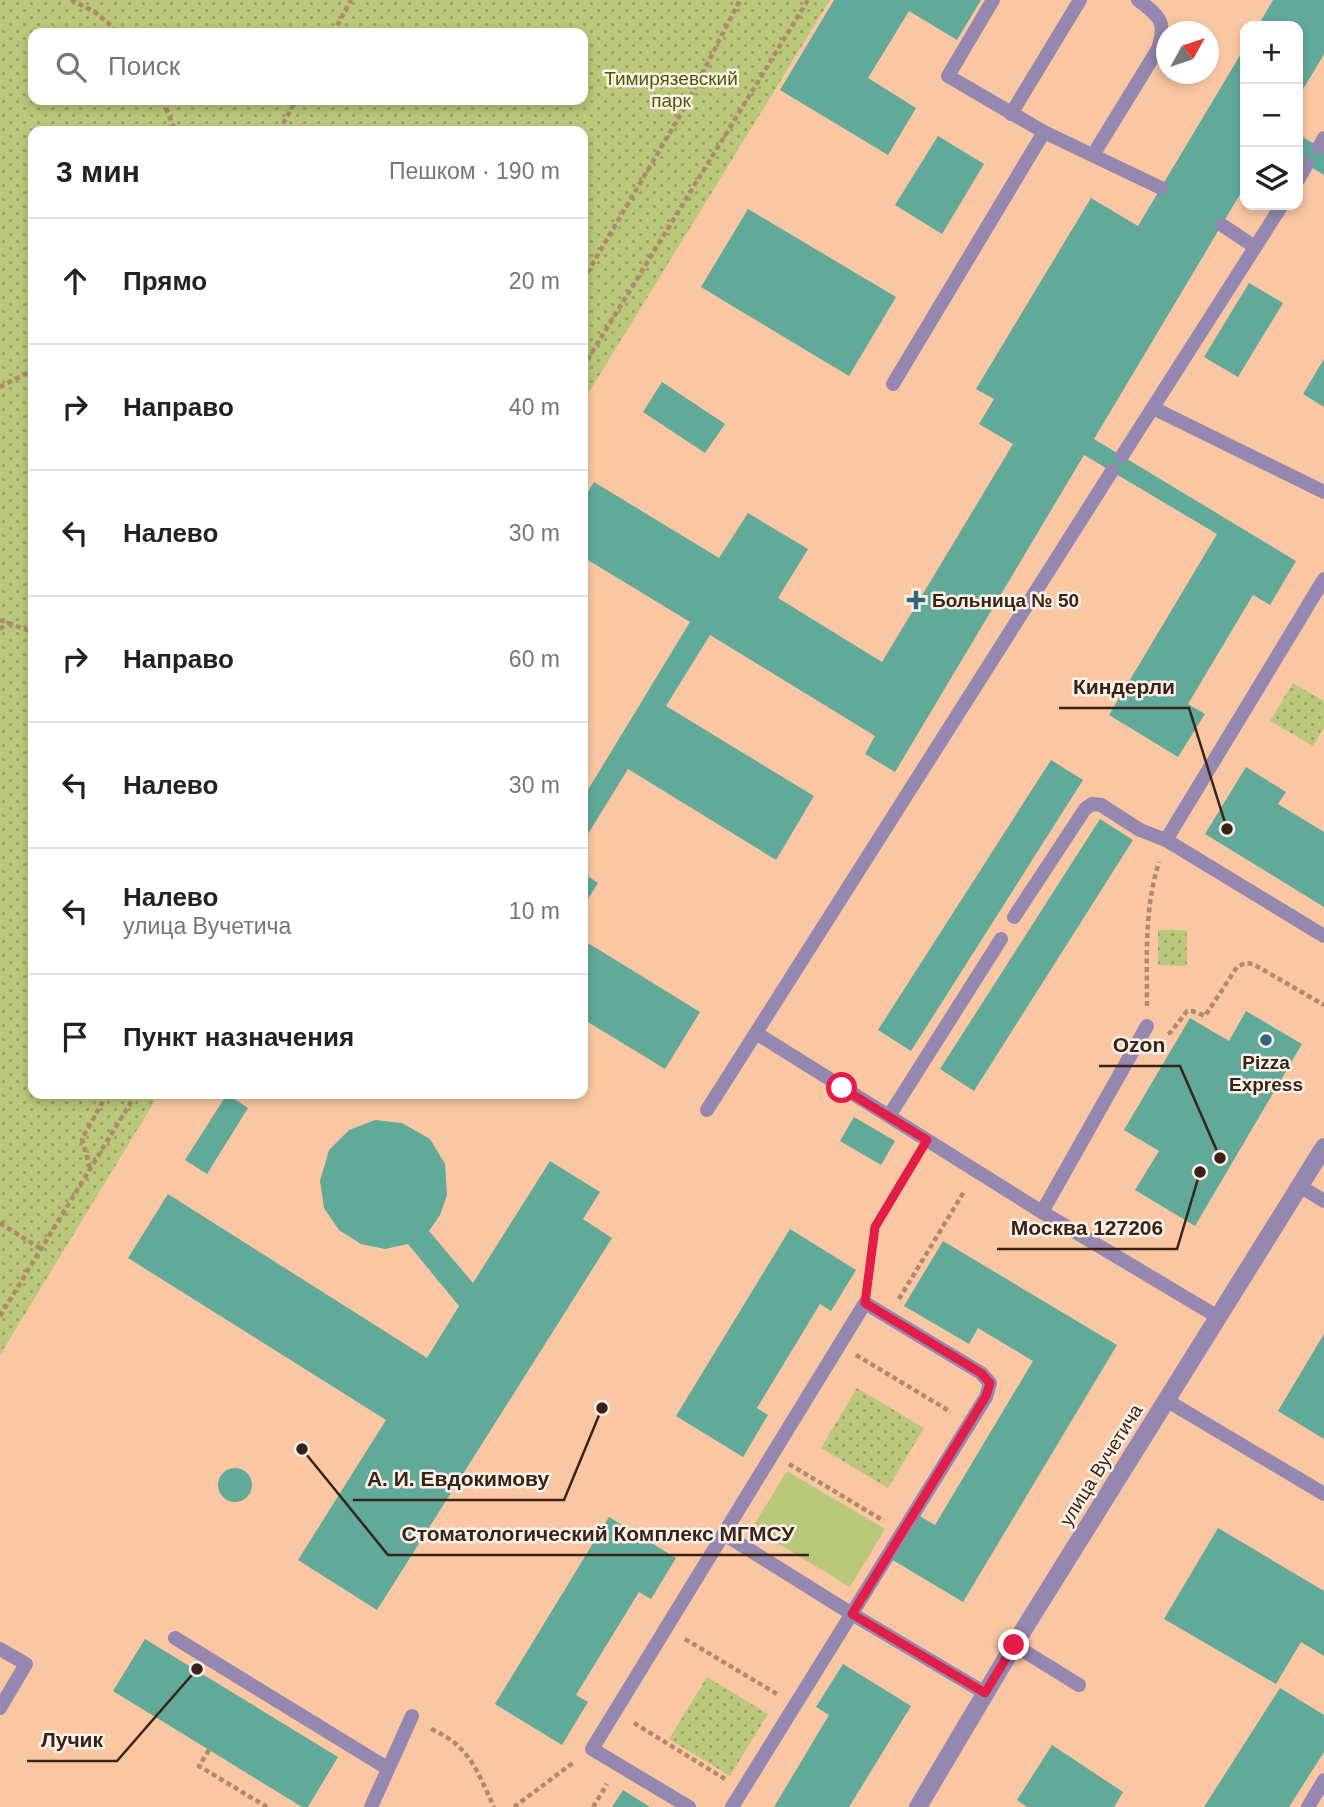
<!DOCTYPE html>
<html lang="ru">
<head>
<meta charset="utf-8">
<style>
  body { margin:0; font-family:Helvetica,sans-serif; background:#f2f2f2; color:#222 }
  .controls { position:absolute; right:21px; top:21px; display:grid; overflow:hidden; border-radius:14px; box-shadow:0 4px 10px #0003 }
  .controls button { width:63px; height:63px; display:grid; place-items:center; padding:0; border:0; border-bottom:2px solid #e0e0e0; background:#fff; color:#222; font:35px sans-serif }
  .compass { position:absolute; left:1156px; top:21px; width:63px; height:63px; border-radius:50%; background:#fff; box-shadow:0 4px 10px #0003; rotate:50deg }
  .stop { position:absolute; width:21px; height:21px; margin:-16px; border:5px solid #e11d48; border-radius:50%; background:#fff }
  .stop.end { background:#e11d48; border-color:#fff; box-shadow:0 2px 7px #0008 }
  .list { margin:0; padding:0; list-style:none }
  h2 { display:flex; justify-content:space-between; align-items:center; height:91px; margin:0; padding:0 28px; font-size:30px }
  h2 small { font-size:23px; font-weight:400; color:#767676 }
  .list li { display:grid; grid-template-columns:46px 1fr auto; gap:21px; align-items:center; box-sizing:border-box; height:126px; padding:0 28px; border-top:2px solid #e0e0e0 }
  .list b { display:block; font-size:26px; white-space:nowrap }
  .list p { margin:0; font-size:23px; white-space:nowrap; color:#767676 }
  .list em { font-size:23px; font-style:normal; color:#767676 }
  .icon { flex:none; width:38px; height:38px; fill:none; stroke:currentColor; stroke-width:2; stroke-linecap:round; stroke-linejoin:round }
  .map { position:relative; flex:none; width:1324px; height:1807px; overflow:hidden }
  .search { position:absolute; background:#fff; box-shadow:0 4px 10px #0003; left:28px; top:28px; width:560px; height:77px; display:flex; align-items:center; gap:18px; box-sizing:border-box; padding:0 24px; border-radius:14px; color:#767676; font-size:26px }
  .panel { position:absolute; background:#fff; box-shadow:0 4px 10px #0003; left:28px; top:126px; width:560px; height:973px; border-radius:14px }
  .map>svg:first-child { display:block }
  .grass { fill:#b9c879 }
  .park { fill:url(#park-dots); fill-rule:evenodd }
  .building { fill:#61a999 }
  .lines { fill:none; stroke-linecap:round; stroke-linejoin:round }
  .path { stroke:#b0896c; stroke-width:4.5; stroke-dasharray:5 3.5; stroke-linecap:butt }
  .service { stroke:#9488b1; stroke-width:14 }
  .minor { stroke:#9488b1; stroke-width:18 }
  .route { stroke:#e11d48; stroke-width:9 }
  .poi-dot { fill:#336482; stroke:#fdf2ea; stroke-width:2.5 }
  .labels { text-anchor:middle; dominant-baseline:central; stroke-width:5; stroke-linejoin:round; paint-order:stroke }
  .park-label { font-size:19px; fill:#4e5903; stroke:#fdf2ea }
  .poi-label { font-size:19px; font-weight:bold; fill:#382416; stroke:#fdf2ea; text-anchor:start }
  .street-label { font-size:19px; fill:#382416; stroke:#fdf2ea }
  .leader { fill:none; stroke:#382416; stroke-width:2.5 }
  .callout-dot { fill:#382416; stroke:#fdf2ea; stroke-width:2.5 }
  .callout-label { font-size:21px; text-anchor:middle; font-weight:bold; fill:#382416; stroke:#fdf2ea; stroke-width:5; stroke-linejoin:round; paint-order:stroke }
</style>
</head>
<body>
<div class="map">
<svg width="1324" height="1807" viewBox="0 0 1324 1807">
  <defs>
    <pattern id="park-dots" width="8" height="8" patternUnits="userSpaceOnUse" patternTransform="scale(1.75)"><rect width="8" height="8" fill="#b9c879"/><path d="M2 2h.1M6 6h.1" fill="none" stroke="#97a262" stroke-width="1.8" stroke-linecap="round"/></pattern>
  </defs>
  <rect width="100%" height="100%" fill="#fbc7a2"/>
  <path class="grass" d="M787,1471L885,1529L850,1587L752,1528Z"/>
  <g class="park">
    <path d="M0,0H830L583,402V131H33V1094H159L0,1355ZM583,33V100H33V33Z"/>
    <path d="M1293,683L1324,701V727L1313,746L1270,721Z"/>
    <path d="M1158,930H1187V966L1158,965Z"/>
    <path d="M857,1388L924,1428L888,1488L821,1448Z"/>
    <path d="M707,1677L768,1714L730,1776L669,1739Z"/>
  </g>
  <g class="building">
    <path d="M834,0H981L957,40L909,11L868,78L916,108L888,155L780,90Z"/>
    <path d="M1273,0H1324V54L1298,98V26H1258Z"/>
    <path d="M1245,47V186L1094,439L1296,561L1270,605L1253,595L1188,704L1205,714L1178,757L1109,715L1217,534L1084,455L895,772L865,754L875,736L710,635L666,706L814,796L776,860L628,769L583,842V798L690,622L583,557V500L594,482L719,558L748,513L808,549L778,598L882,662L1013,444L979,424L994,399L976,389L1091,198L1138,226Z"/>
    <path d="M1298,134L1324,150V175L1298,159Z"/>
    <path d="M938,136L984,164L942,234L895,205Z"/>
    <path d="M748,209L896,297L849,376L701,287Z"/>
    <path d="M1249,283L1283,303L1238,377L1204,357Z"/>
    <path d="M1324,359V407L1303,394Z"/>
    <path d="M662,382L725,424L705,453L643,412Z"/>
    <path d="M1051,760L1083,780L911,1051L878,1030Z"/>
    <path d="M1246,767L1286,792L1278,804L1324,832V907L1205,834Z"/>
    <path d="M1100,819L1133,840L974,1091L940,1069Z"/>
    <path d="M583,873L598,883L583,907Z"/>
    <path d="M583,940L700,1012L665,1069L583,1019Z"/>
    <path d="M1246,1011L1302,1044L1195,1226L1135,1190L1159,1151L1124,1130L1190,1018L1229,1041Z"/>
    <path d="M227,1094L248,1108L207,1174L185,1160Z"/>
    <path d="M854,1117L895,1141L881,1165L840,1141Z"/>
    <path d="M375,1120L402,1123L430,1139L445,1164L447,1195L440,1215L429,1231L473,1283L550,1161L600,1192L583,1219L612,1238L377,1610L298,1560L386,1420L128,1258L168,1194L427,1358L459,1306L408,1244L385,1249L361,1244L339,1230L324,1208L320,1181L329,1150L349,1130Z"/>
    <path d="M790,1229L856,1270L831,1311L820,1304L757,1408L768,1415L743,1457L676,1416Z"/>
    <path d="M943,1241L1117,1345L963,1602L891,1559L918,1515L935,1525L1033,1361L978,1328L969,1344L904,1306Z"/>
    <path d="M1324,1334V1439L1278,1411Z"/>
    <circle cx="235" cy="1485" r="17"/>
    <path d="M609,1517L676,1558L651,1599L639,1592L576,1695L588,1702L562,1745L495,1704Z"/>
    <path d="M1218,1528L1324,1591V1656L1301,1642L1276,1684L1164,1619Z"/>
    <path d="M145,1639L338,1757L308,1807H302L113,1691Z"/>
    <path d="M843,1664L911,1706L849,1807H774L829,1715L816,1707Z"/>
    <path d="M1280,1688L1324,1715V1752L1289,1807H1204Z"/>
    <path d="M1052,1745L1123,1792L1114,1807H1027L1017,1800Z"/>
    <path d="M623,1790L650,1807H612Z"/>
  </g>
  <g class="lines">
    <g class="path">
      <path d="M71,0L95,12L119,33"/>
      <path d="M333,33L351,0"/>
      <path d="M163,100L175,131"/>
      <path d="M279,131L296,100"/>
      <path d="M583,280L685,107L740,0"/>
      <path d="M583,367L808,0"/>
      <path d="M0,387L33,370"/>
      <path d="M0,620L33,632"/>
      <path d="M0,629L9,622"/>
      <path d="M1147,1006C1147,956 1144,910 1159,862"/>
      <path d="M1168,1034L1171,1032L1187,1011H1192L1205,1016L1237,967L1245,963L1253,964L1324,1005"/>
      <path d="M90,1168L82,1139L107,1094"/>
      <path d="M0,1223L41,1249"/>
      <path d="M868,1281L875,1227L916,1158"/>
      <path d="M899,1299L965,1190"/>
      <path d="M0,1316L136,1094"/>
      <path d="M856,1355L951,1412"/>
      <path d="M789,1464L884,1521"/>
      <path d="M685,1639L777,1694"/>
      <path d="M634,1723L725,1779"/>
      <path d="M431,1729C470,1746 477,1771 494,1807"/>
      <path d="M209,1750L199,1766L267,1807"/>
      <path d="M514,1807L574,1762"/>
      <path d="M593,1807L607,1784"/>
    </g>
    <g class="service">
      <path d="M993,0L948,76L1044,132"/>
      <path d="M1011,114L1080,0"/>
      <path d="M1319,147L1324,138"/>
      <path d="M1093,155L1158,49C1167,22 1160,16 1138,0"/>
      <path d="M1298,180L1307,164"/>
      <path d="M1222,225L1255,247"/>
      <path d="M893,384L1044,132L1161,188"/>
      <path d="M1153,408L1324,492"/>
      <path d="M1122,456L1282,205"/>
      <path d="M1166,840L1324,579"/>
      <path d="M1014,917L1085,809L1092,804L1101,805L1140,830L1166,840L1324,936"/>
      <path d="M756,1033L1042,1212L1218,1317"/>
      <path d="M707,1110L1112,471"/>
      <path d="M889,1116L1001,939"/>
      <path d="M1300,1186L1324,1201"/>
      <path d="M1042,1212L1147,1026"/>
      <path d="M1166,1400L1324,1494"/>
      <path d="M724,1534L852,1614L985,1693"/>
      <path d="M175,1638L387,1768"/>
      <path d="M1014,1645L1079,1685"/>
      <path d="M0,1649L26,1664L0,1708"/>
      <path d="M371,1807L412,1716"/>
      <path d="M689,1807L592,1749L865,1303L981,1373L990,1383L986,1397L732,1807"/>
      <path d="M1308,1807L1324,1780"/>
    </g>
    <path class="minor" d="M918,1807L1014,1645L1324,1147"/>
  </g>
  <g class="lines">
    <path class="route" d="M842,1088L927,1140L875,1227L865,1303L981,1373L990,1383L986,1396L852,1614L985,1693L1014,1645"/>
  </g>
  <g class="poi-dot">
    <path d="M912.5 589.5h7v7h7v7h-7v7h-7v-7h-7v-7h7z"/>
    <circle cx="1266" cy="1040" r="7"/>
  </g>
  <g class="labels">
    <g class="park-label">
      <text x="671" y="78">Тимирязевский<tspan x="671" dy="22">парк</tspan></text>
    </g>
    <g class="poi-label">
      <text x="932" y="600">Больница № 50</text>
      <text x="1266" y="1062" text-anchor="middle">Pizza<tspan x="1266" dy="22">Express</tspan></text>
    </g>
    <g class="street-label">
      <text transform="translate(1101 1465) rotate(-58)">улица Вучетича</text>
    </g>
  </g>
  <path class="leader" d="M1227 829L1189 708H1059M1220 1158L1180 1066H1099M1200 1172L1177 1249H997M602 1408L564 1500H353M302 1449L388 1555H809M197 1669L117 1761H27"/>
  <g class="callout-dot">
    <circle cx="1227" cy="829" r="7"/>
    <circle cx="1220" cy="1158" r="7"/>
    <circle cx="1200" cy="1172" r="7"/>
    <circle cx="602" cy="1408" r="7"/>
    <circle cx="302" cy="1449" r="7"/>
    <circle cx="197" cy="1669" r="7"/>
  </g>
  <g class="callout-label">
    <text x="1124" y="694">Киндерли</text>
    <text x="1139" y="1052">Ozon</text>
    <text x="1087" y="1235">Москва 127206</text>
    <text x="458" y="1486">А. И. Евдокимову</text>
    <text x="598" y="1541">Стоматологический Комплекс МГМСУ</text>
    <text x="72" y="1747">Лучик</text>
  </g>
</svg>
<div class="controls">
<button>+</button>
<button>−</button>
<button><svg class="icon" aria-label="layers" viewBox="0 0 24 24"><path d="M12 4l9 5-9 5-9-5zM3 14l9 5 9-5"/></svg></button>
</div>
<svg class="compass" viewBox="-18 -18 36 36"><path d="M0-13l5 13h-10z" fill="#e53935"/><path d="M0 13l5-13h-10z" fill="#767676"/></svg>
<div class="stop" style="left:842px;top:1088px"></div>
<div class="stop end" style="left:1014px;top:1645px"></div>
<div class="search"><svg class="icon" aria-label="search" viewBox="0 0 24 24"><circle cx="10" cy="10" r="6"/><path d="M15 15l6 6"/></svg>Поиск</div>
<section class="panel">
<h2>3 мин<small>Пешком · 190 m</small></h2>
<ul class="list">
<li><svg class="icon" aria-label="ahead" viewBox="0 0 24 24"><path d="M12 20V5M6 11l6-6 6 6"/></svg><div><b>Прямо</b></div><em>20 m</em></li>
<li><svg class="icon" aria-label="right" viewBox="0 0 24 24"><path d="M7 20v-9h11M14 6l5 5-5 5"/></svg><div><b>Направо</b></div><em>40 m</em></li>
<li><svg class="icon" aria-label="left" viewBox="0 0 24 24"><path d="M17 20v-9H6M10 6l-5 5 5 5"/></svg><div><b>Налево</b></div><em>30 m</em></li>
<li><svg class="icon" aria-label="right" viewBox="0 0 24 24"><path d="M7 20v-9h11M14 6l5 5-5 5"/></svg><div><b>Направо</b></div><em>60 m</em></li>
<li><svg class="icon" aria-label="left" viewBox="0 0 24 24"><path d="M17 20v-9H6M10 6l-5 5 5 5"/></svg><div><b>Налево</b></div><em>30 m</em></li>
<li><svg class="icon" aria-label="left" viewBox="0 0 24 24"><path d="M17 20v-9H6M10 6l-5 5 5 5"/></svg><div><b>Налево</b><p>улица Вучетича</p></div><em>10 m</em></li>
<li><svg class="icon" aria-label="arrive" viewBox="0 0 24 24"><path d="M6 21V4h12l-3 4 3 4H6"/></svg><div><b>Пункт назначения</b></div></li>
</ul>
</section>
</div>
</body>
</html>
